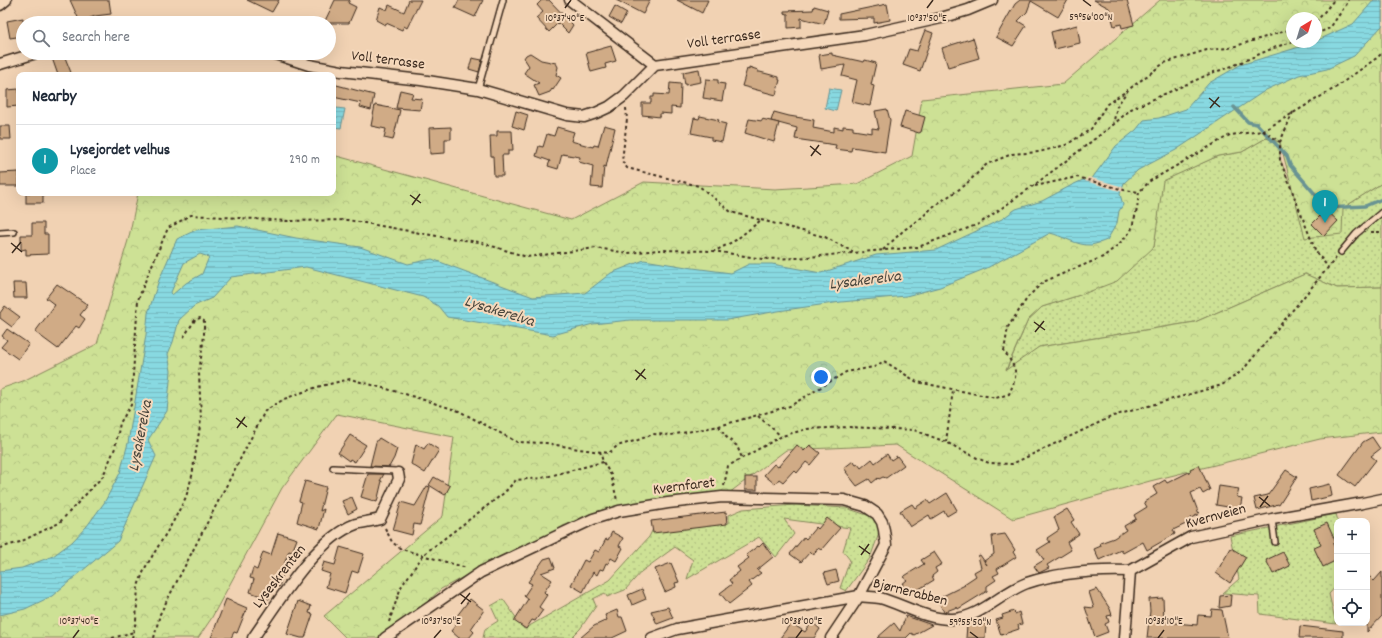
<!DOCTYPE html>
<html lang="en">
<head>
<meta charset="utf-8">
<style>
  body { margin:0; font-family:Dekko,sans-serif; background:#f2f2f3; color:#1f2937 }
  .controls { position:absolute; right:12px; bottom:12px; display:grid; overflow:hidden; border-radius:8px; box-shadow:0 4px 16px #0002 }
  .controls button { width:36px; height:36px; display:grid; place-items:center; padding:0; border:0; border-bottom:1px solid #e0e1e3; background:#fff; color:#1f2937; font:20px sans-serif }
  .compass { position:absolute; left:1286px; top:12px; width:36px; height:36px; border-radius:50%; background:#fff; box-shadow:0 4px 16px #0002; rotate:38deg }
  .you { position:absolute; left:821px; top:377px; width:14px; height:14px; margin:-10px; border:3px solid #fff; border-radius:50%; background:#1a73e8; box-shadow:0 0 0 6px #1a73e833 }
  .badge { display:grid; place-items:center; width:26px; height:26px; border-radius:50%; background:#db2777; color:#fff; font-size:13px; font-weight:700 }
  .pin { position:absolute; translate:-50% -33px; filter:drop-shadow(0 1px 2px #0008) }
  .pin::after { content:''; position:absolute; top:21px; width:14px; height:12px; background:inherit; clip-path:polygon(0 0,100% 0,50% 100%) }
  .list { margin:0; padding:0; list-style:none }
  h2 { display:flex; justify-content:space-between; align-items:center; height:52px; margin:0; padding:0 16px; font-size:17px }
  h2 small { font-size:13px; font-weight:400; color:#747a83 }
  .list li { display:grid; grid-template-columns:26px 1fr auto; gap:12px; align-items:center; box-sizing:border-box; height:72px; padding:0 16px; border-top:1px solid #e0e1e3 }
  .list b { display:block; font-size:15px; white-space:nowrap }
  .list p { margin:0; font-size:13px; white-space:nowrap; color:#747a83 }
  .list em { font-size:13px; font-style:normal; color:#747a83 }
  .icon { flex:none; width:22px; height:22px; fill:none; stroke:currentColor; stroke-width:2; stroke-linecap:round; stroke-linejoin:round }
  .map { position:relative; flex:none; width:1382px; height:638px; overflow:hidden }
  .search { position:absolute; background:#fff; box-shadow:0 4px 16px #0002; left:16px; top:16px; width:320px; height:44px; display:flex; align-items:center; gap:10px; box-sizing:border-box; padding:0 14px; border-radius:22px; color:#747a83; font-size:15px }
  .panel { position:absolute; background:#fff; box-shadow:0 4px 16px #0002; left:16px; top:72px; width:320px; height:124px; border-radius:8px }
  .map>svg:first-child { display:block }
  .green { fill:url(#green-dots); stroke:#84865a }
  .forest { fill:url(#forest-crowns); stroke:#84865a; fill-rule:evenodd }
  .water { fill:url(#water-rules); stroke:#699393; fill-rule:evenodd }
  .pier { fill:#f1d2b3 }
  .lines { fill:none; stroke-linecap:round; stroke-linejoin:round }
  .stream { stroke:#699393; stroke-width:3.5 }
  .building { fill:#d0ab86; stroke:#3b2a1e }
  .service-casing { stroke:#3b2a1e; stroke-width:8 }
  .minor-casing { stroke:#3b2a1e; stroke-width:13 }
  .path { stroke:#3b2a1e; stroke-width:2; stroke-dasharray:3 3; stroke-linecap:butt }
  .service { stroke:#f5d8bb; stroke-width:5 }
  .minor { stroke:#f5d8bb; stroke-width:10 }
  .ticks { fill:none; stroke:#3b2a1e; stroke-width:1.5 }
  .labels { text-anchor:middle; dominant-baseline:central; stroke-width:4; stroke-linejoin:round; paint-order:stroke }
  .street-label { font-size:15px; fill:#3b2a1e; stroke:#f5d8bb }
  .water-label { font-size:16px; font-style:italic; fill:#47443b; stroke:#f5d8bb }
  .ticks-label { font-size:10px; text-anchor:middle; fill:#3b2a1e; stroke:#f5d8bb; stroke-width:4; stroke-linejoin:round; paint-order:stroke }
</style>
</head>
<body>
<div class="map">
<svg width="1382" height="638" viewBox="0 0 1382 638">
  <defs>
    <pattern id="green-dots" width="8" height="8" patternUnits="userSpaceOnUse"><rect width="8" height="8" fill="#cde195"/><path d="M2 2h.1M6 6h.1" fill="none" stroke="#b1c180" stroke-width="1.8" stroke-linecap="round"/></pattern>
    <pattern id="forest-crowns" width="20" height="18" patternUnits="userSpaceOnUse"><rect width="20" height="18" fill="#cde195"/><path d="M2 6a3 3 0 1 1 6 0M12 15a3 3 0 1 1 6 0" fill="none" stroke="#b1c180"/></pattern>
    <pattern id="water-rules" width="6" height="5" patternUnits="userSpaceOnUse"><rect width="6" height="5" fill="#88d9e1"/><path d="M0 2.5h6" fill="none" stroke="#76bac1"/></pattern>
  </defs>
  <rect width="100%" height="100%" fill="#f1d2b3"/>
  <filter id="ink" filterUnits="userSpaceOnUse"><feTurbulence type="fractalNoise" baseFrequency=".025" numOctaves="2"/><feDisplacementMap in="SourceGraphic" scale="8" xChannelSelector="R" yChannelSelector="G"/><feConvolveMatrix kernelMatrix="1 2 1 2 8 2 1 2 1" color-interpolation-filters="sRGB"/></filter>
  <g filter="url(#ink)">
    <g class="green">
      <path d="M1266,138L1280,142V159L1289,181L1343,208L1382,183V287L1337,288L1305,274L1195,322L1039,347L1006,371L1028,320L1042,307L1083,294L1154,247L1162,181L1218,156L1242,152Z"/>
      <path d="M795,505L846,508L870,516L881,528L870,558L846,591L840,588L850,560L843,551L850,528L784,519L794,534L776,557L759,537L687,579L693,560L675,547L642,571L625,590L607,597L605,593L593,599L596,606L580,629L571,638H483L485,629L498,621L491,606L503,599L524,629L610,580L649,537L653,529L729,523V515L743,509Z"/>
      <path d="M1336,514L1338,521L1337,585L1329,594L1336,624L1260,614L1259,596L1223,593L1239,579L1230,536Z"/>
    </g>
    <path class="forest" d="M1160,0H1382V183L1343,208L1342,234L1305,238L1280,142L1266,138L1242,152L1218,156L1163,181L1154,247L1117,281L1083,294L1042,307L1028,320L1006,370L1039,347L1195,322L1305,274L1337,288L1382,287V432L1320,439L1150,481L1013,519L896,445L786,450L725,496L588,516L513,550L441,589L402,626L381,638H346L324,616L443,516L454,437L337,414L282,488L211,619L198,638H0V389L23,381L97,344L129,237L138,193H333V155L571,220L644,182L775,189L857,184L912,156L922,99L1063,84ZM1292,18H1316V42H1292Z"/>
    <g class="water">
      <path d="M1374,0H1382V26L1354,56L1327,69L1299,75L1266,90L1176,150L1138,170L1124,183L1120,194L1123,205L1119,211L1117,223L1107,240C1102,242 1096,244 1091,245C1077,246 1063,236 1050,233L987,268L940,287L906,296L841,302L778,311L727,320H630L593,324L553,335L447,317L438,306L423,297L306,267L231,277L212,298L194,306L179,320L173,342L168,354L171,371L167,411L148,440L156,456L118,541L52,596L25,609L0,615V571L22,568L53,556L72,542L87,526L104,503L120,473L128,443L146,335L148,313L159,280L177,239L196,230L238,226L296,238L360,247L408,264L432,259L533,297L585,293L611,273L644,260L693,268L731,273L749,264H772L821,273L876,255L936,250L1002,219L1016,209L1042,201L1072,185L1083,180L1086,181L1093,177L1116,146L1136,130L1144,120L1159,118L1186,109L1209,83L1240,65L1316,42V41L1353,24ZM200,254L209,257L202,274L186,283L172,295L171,292L184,263Z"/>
      <path d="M829,88L841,90L836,111L825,108Z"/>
      <path d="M336,108L345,109L341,128L333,127Z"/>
    </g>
    <path class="pier" d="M1088,177L1124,187L1123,192L1085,181Z"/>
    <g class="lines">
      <path class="stream" d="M1234,107L1248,122L1257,124L1287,156L1290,165L1327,208L1365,206L1382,199"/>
    </g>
    <g class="building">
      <path d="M70,0H109L111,14L95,16L80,22Z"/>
      <path d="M247,0H279L272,12Z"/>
      <path d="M335,0H350L348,3L356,7L349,23H324Z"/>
      <path d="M409,0H421L407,28L404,26L402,30L386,23L385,25L376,20L380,7L387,10L389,5L404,12Z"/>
      <path d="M459,0H483L475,17L455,8Z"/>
      <path d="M542,0H549L573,25L568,33L558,23L549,32L536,18L543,12L537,5Z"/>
      <path d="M616,0H650L643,14Z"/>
      <path d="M677,0H708L702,13Z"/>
      <path d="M1020,0H1068L1058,17L1031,1L1027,12L1018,21L1026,26L1013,46L996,37L1015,4Z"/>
      <path d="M1094,0H1127L1134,25L1122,28L1121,24L1114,26L1109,8Z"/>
      <path d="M887,4L890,20L874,23V18L839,19V14Z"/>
      <path d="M615,6L627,13L621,24L609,17Z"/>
      <path d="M814,6L828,10L824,24L801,18V27L788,28V14L784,13V11L813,10Z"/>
      <path d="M23,18V36L10,38L7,21Z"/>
      <path d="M1077,25L1080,43L1055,49L1051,32Z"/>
      <path d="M925,30L933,33L920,71L903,65L909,49L917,51Z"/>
      <path d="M973,38L979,58L948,67L942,48Z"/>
      <path d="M611,46L616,61L605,64L606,68L591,72L586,53Z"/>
      <path d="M530,53L541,60L556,63L558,67L556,75L561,78L553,90L552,89L550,92L539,96L534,85L539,83L524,73L529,66L524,58L526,55Z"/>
      <path d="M832,53V55L864,62L865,60L876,63L871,85L874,86L870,106L852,102L857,80L842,76L845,65L821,69L819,55Z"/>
      <path d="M64,55L72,75H58L52,58Z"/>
      <path d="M472,58L482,60L479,72L469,69Z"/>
      <path d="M749,67L758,70V72H760L779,77V80H780L776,95L742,86L747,69L749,70Z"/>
      <path d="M699,69L701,82L685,85L683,72Z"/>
      <path d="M706,79L718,80V83L725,84L722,101L703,98Z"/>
      <path d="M670,83L681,84L680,108L671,107V114L660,113V117L642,115V103H651V97H654V94L669,95Z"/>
      <path d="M333,84L374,95L371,110L360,107L361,103L333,97Z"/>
      <path d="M19,89V106L7,107V90Z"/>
      <path d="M400,90L413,93L411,98L422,99L420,110L396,108Z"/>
      <path d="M375,105L400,110L393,140L384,138L386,129L371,126Z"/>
      <path d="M887,109L890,120L885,152L852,147L851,151L835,149L836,145L795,139L797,128L771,121L774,112L789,116L814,120L813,128L834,132V127L843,129V126L853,127V130L872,133V128L879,129L875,111Z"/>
      <path d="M516,111L528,115L524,130L512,126Z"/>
      <path d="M905,111L925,117L921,132L919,133L900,127Z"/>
      <path d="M700,116L719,120L718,122L726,124L722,142L711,140V137L691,133L694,118L699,119Z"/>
      <path d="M749,119L762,121V119L779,123L774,142L745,133Z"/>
      <path d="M604,125L615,128L606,167L604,166L602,188L591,187L593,166L579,162L580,157L562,154L558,169L548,166L550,161L536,156L539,146L543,147L547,134L554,136L557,127L574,132L571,141L593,147L594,145L598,146Z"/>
      <path d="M0,126H10L11,139H0Z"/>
      <path d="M451,127V139H445V153L430,154L429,128Z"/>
      <path d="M497,131H512L513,151H508V155H502L503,176H494L493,156H491L490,136H497Z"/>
      <path d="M19,172V186H0V173Z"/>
      <rect x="26" y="193" width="17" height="10"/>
      <path d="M1326,210L1338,221L1324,236L1312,224Z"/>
      <path d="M32,223H44V234H48V254L26,255V249L21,250V235H32Z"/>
      <path d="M13,283H26L27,298H14Z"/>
      <path d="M57,284L88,305L80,315L85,319L79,328L76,326L58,349L35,332L55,305L46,298Z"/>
      <path d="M5,306L20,317L12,327L0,318V313Z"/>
      <path d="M7,329L29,344L18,359L1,347L7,340L2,336Z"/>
      <path d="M350,435L366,445L355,462L350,459L349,461L338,453Z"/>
      <path d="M1372,437L1380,449L1371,456L1376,460L1355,487L1339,475L1363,442Z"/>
      <path d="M379,438L397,449L394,458L389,467L370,466L376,442Z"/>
      <path d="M428,443L439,450L425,473L411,464L416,444L424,449Z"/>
      <path d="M797,445L804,451L810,445L820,453L810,465L806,462L797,473L794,470L783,482L779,479L775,484L764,475L774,464L778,467Z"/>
      <path d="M887,454L891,460L897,456L904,465L886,478L883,477L879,479L878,478L872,483L869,479L857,486L846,472H847L844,468L853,461L856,465L858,464L861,468L872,459L875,463Z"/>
      <path d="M1199,465L1210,490L1203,494L1200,489L1191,493L1199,514L1189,519L1190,522L1173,530L1175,534L1147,550L1143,542L1123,553L1121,550L1099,560L1094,549L1101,546L1100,543L1114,538L1126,530L1124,526L1136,519L1134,515L1147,507L1144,502L1157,494L1153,487L1165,480L1167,483L1191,471L1190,469Z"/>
      <path d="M1286,470L1297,477L1279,505L1277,504L1276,505L1257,510L1254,498L1268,495Z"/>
      <path d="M368,474H384L380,481H382L377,502L361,497Z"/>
      <path d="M434,477L450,486L445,495L429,485Z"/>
      <rect x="745" y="477" width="12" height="13"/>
      <path d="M305,481L326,487L320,511L324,509L319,529L297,522L302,502L299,501Z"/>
      <path d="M1330,484L1332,496L1311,501L1309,489Z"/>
      <path d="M427,486L430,487L420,525L414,524L412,535L393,530L401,502L415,506Z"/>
      <path d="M1219,486L1239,489L1237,497L1242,498L1240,509L1216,505Z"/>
      <path d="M947,493L957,510L947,516L944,511L931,519L929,515L910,527L900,511L912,504L915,508L927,500L930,504Z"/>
      <path d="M352,497L357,509L348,514L342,501Z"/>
      <path d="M1067,509L1074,520L1071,522L1079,534L1067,542L1071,550L1047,565L1049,568L1039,573L1034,566L1044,560L1037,550L1050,542L1047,538L1059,530L1054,517Z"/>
      <path d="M726,512L727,524L653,533L651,521Z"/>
      <path d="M827,518L840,528L821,550L818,548L813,555L810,552L801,562L790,554L804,537L806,539L816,527L818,529Z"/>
      <path d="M1327,523L1336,543L1333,544L1337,552V560L1323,567L1314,548L1321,545L1314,529Z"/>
      <path d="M612,532L623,538L619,546L623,548L616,561L611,558L608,564L606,563L603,570L600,569L597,575L593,572L583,592L571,585L584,560L588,562L595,550L599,552L606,539L608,540Z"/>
      <path d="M278,533L297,539L292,552L289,551L281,573L283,574L279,587L273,585L269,599L250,592L254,579L250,578L253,568L257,570L263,552L271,555Z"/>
      <path d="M1005,534L1015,550L1013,552L1016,557L997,569L999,573L993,576L996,580L987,586V591L958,609L957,607L944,612L937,599L965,585L964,584L976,576L974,572L981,568L978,556L980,555L987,565L984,561L994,554L992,536Z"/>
      <path d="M763,543L773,557L757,570L761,573L749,582L752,586L729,604L720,593L732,584L729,580L740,571L737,567L749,558L746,555L758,546L759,547Z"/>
      <path d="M340,547L364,554L358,573L352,571L345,593L326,587L330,574L321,571L324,562L335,565Z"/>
      <path d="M1231,548L1246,557L1230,583L1216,573Z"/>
      <path d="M934,552L942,564L935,568L937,572L932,576L934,580L909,595L902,584L907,580L903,577L924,564L921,560Z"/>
      <path d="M1283,552L1290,566L1273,574L1266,560Z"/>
      <path d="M551,557L555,568L541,573L552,580L544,592L547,595L539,607L543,610L535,621L532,620L526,629L514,621L528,599L524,596L532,584L528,582L544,559Z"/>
      <path d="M671,563L679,582L675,583L676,587L665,592L655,569Z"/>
      <path d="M836,570L839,581L828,584L824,573Z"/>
      <path d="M1382,572V616L1367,632V574L1374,581Z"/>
      <path d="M642,589L646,599L632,605L628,595Z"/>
      <path d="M1097,589L1110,609L1112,615L1107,616L1109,622L1105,624L1108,632L1095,637L1085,607L1094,608L1089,592Z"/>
      <path d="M1231,595L1230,606L1219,608L1220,596Z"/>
      <path d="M1163,598L1164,622L1197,625L1198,615L1211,616L1212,609L1222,610L1228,638H1147L1150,611L1149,599Z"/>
      <path d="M226,599L247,608L237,633L234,632L231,638H211Z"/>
      <path d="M470,599L484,610L471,629L474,632L469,638H459L451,631L460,620L456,617Z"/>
      <path d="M298,601L311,606L309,613L313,614L305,638H301L287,634Z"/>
      <path d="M668,607L673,618L657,624L651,611Z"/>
      <path d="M617,610L619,617H622L627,631L612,638H580L594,626L607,620L605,615Z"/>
      <path d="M1014,611L1015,614L1019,612L1022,624L1018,625L1019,629L1001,635L996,620L1003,618L1002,615Z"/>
      <path d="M906,616L932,625L914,635L911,633L906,638H877L894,623L900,631Z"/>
      <path d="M980,620L981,625L986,623L985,638H966L967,625Z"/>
      <path d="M812,622L820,629L814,638H780L791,623L805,632Z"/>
      <path d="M1300,626L1343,631V638H1299Z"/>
    </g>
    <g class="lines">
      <g class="service-casing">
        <g id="service">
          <path d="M478,89L503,0"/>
          <path d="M0,233L14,232"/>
          <path d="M1341,252L1356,234L1382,212"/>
          <path d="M333,468L396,471L398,473"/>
          <path d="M1272,519L1275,542"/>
        </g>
      </g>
      <g class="minor-casing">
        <g id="minor">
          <path d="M570,0L655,65"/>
          <path d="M0,5L6,0"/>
          <path d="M272,53L309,65L341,71L421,80L478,89L567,115L584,117L596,113L609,107L624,96L655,65L865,35L941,18L968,10L992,0"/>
          <path d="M0,64L36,53"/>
          <path d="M253,638C277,604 316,538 356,524C364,522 373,521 380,519L399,479L398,473"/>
          <path d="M385,638L481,572L593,519L619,511L668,503L722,497L844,500L865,506L877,514L882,522L884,530L886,545L859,596L831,638"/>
          <path d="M652,638L677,629L859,596C866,597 873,597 880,598C904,605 927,620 953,619C980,618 1002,592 1027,583C1060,572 1095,570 1130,571"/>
          <path d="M1125,638L1130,571L1191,537L1272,519L1363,503L1382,499"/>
        </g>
      </g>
      <g class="path">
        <path d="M1316,22L1334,0"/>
        <path d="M1316,34L1330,28L1348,2V0"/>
        <path d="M626,108L627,119L622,161L627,168L699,186L731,212L761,220L736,240L715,251"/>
        <path d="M1293,112L1280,142V160L1316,252L1328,267"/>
        <path d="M1113,125L1117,106L1128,90L1164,63L1207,50L1229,48L1292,29"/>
        <path d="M1263,131L1280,142"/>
        <path d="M1035,186L1077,177L1124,190L1139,192"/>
        <path d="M761,220L825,237L853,252"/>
        <path d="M1371,232H1382"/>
        <path d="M883,250L904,230L919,220L934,206L964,186L987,164L1012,154L1039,152L1066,145L1091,129L1107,104L1128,90"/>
        <path d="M758,416L781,436"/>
        <path d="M719,426L725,436L737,446L742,458"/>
        <path d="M946,442L953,390"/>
        <path d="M600,451L603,462L611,475L617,500"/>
        <path d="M724,486L728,466L782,436L807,429L849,427L914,430L946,442L977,458L989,463L1012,464L1113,416L1222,385L1242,371L1336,258"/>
        <path d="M385,528L392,542L401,549L467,568"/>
        <path d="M0,548L20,542L59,523L103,476L115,448L120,423L131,405L138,300L146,279L168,228L191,215L287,221L348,220L442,237L479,242L527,257L596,248L628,253L659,250L714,251L763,259L797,258L918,247L979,224L1033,186L1113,125L1131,109L1214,72C1241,65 1265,49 1292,42"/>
        <path d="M389,622L401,587L424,554L504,493L516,480L542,478L603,462"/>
        <path d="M112,638L134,632"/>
        <path d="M132,638L136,621L138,586L145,568L173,522L186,497L192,476L201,420L199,373L204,335V321L200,318L195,320L183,338"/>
        <path d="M154,638L160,614L265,411L284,399L317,387L350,379L405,394L459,411L517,442L546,443L579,449L609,453L617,446L638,440L653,434L671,435L719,426L790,406L846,372L874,367L884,361L917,382L996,398L1009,394C1019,372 1017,370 1004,351L1008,327L1028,297L1043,282L1103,257L1118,245L1131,231L1137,209L1139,192L1150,181L1230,135L1263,131L1335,88L1378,57L1382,53"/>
      </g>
      <use href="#service" class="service"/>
      <use href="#minor" class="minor"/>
    </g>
  </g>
  <path class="ticks" d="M1083,0L1091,6M565,8L571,0M927,8L933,0M1209,98L1220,107M1210,108L1219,97M810,146L821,155M811,156L819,145M410,195L421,203M412,205L420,194M11,243L22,252M12,253L21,242M1034,322L1045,330M1035,332L1044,321M635,370L646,379M636,380L645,369M236,418L247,427M237,428L245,417M1259,497L1270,506M1260,507L1268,496M859,546L870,554M861,555L869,544M460,594L471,602M461,604L470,593M970,632L978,638M73,638L79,630M434,638L441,630M796,638L802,630M1158,638L1164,630"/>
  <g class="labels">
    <g class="street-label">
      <text transform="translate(724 40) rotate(-8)">Voll terrasse</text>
      <text transform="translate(388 61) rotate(7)">Voll terrasse</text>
      <text transform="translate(684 487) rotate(-7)">Kvernfaret</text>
      <text transform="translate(1216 517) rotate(-15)">Kvernveien</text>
      <text transform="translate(280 577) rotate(-52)">Lyseskrenten</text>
      <text transform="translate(910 593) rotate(14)">Bjørnerabben</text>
    </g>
    <g class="water-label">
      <text transform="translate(865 281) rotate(-7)">Lysakerelva</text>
      <text transform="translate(499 312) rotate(17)">Lysakerelva</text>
      <text transform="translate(141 436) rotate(-79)">Lysakerelva</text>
    </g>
  </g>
  <g class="ticks-label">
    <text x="1091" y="20">59°56'00"N</text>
    <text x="565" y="21">10°37'40"E</text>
    <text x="927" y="21">10°37'50"E</text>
    <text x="79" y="624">10°37'40"E</text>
    <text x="441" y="624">10°37'50"E</text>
    <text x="802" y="624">10°38'00"E</text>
    <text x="1164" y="624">10°38'10"E</text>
    <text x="970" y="625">59°55'50"N</text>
  </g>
</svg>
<div class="controls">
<button>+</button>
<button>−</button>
<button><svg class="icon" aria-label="locate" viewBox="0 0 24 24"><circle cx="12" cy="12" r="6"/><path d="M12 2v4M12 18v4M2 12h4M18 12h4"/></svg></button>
</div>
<svg class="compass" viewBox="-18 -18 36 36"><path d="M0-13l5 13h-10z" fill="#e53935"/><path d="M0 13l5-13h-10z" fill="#747a83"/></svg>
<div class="you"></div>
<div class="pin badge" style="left:1325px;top:223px;background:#0f9aa8">1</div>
<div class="search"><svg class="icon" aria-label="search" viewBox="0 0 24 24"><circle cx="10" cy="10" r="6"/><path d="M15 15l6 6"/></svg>Search here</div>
<section class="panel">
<h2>Nearby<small></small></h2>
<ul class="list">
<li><span class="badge" style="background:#0f9aa8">1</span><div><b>Lysejordet velhus</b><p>Place</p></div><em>290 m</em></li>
</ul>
</section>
</div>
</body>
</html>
